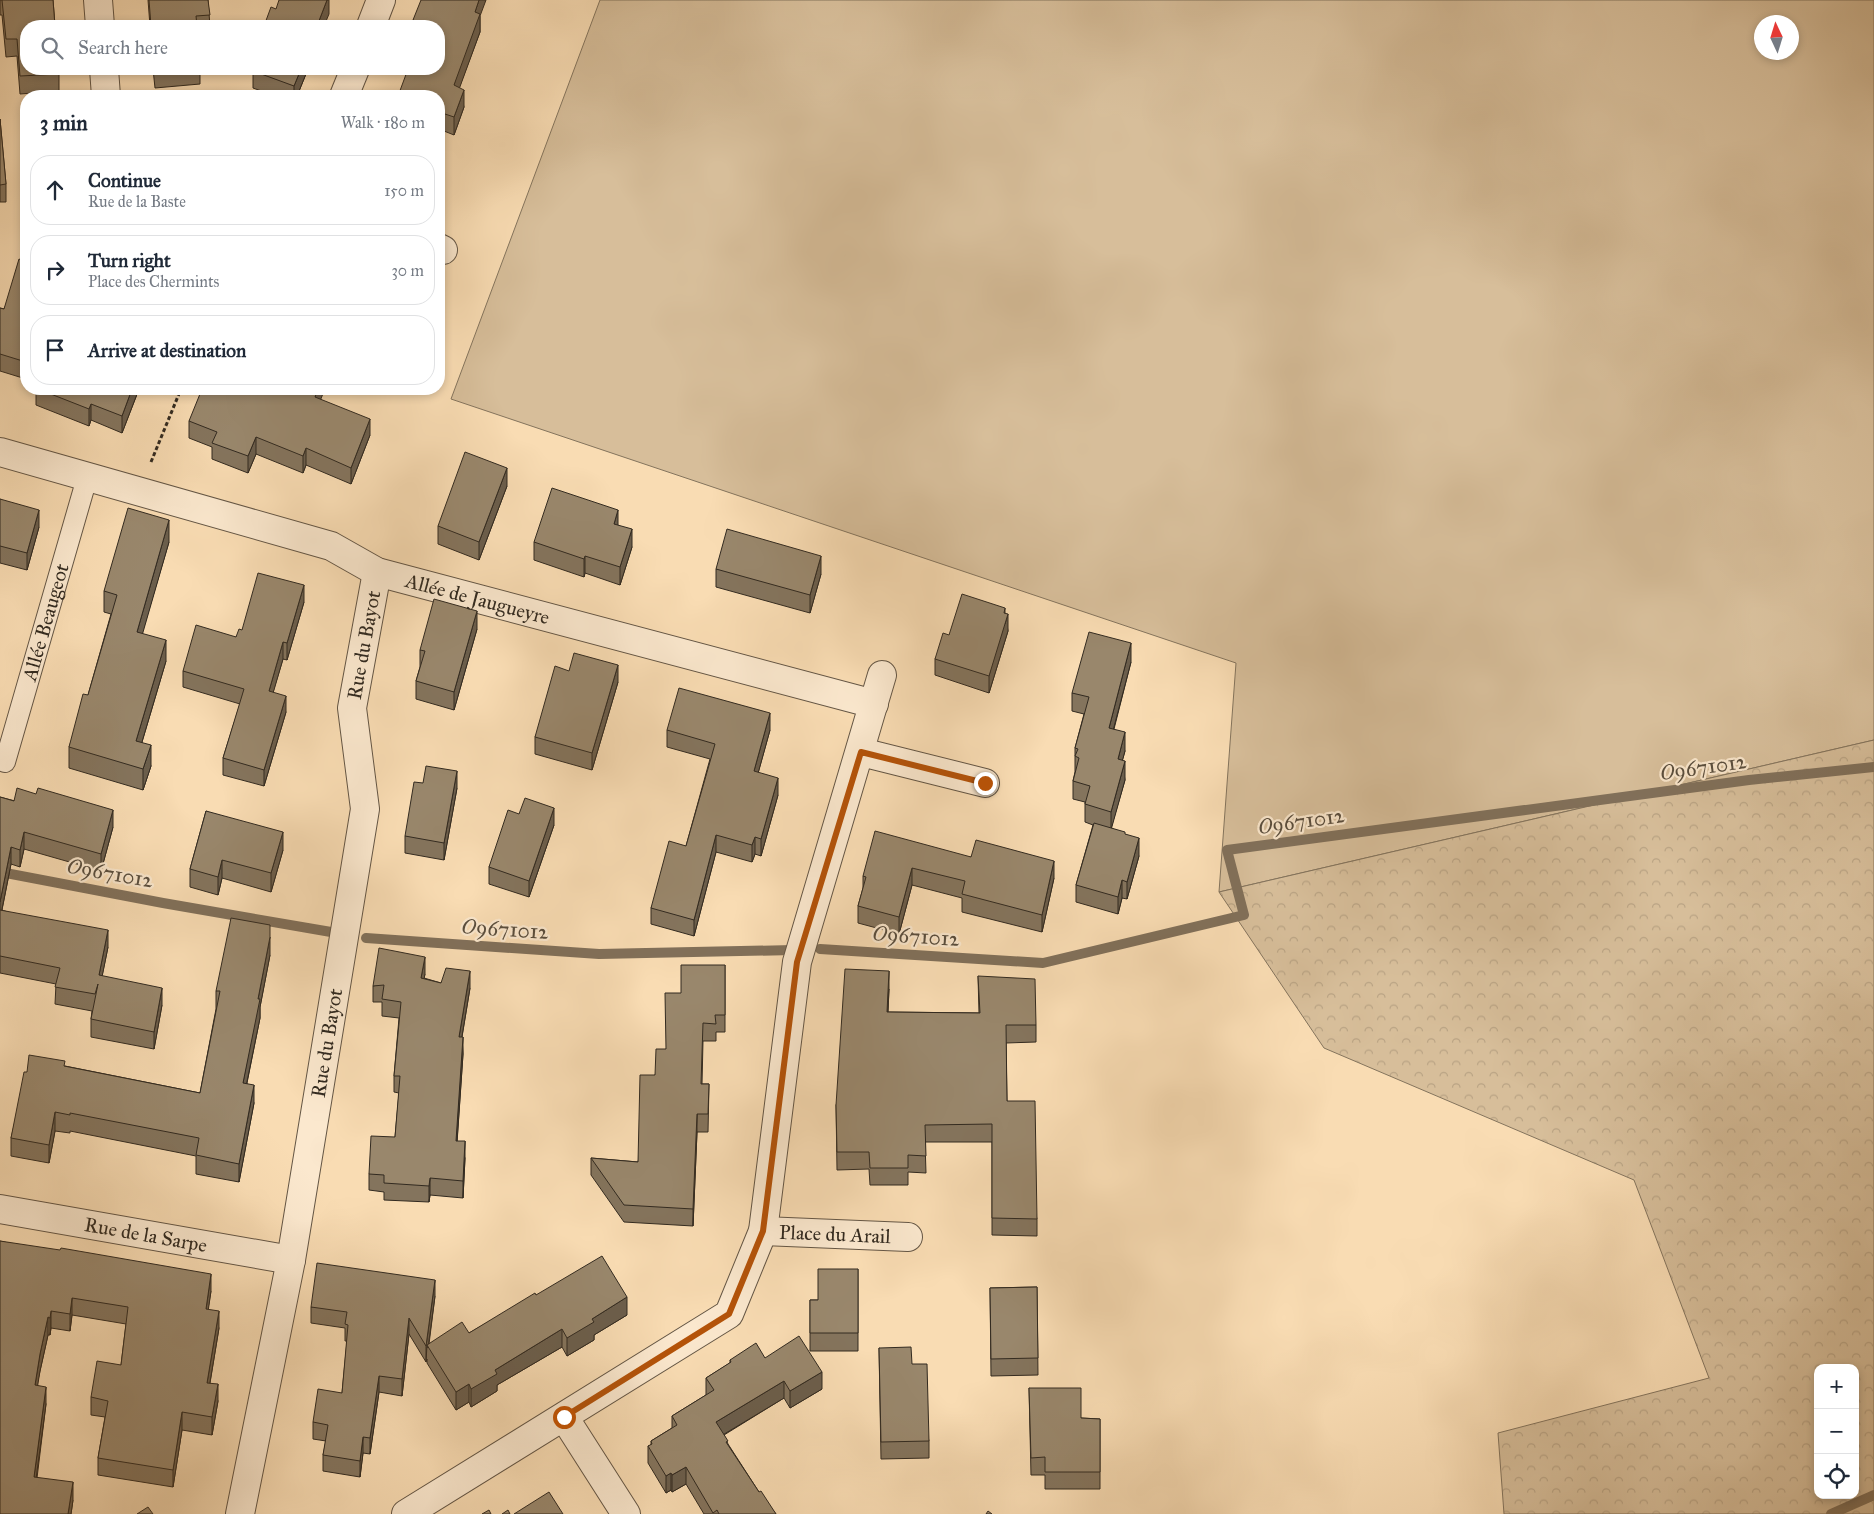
<!DOCTYPE html>
<html lang="en">
<head>
<meta charset="utf-8">
<style>
  body { margin:0; font-family:"IM FELL Great Primer",serif; background:#f2f2f3; color:#1f2937 }
  .controls { position:absolute; right:15px; bottom:15px; display:grid; overflow:hidden; border-radius:10px; box-shadow:0 2px 8px #0003 }
  .controls button { width:45px; height:45px; display:grid; place-items:center; padding:0; border:0; border-bottom:1px solid #e0e1e3; background:#fff; color:#1f2937; font:25px sans-serif }
  .compass { position:absolute; left:1754px; top:15px; width:45px; height:45px; border-radius:50%; background:#fff; box-shadow:0 2px 8px #0003; rotate:356deg }
  .stop { position:absolute; width:15px; height:15px; margin:-11px; border:4px solid #b45309; border-radius:50%; background:#fff }
  .stop.end { background:#b45309; border-color:#fff; box-shadow:0 1px 5px #0008 }
  .list { margin:0; padding:0; list-style:none }
  h2 { display:flex; justify-content:space-between; align-items:center; height:65px; margin:0; padding:0 20px; font-size:21px }
  h2 small { font-size:16px; font-weight:400; color:#747a83 }
  .list li { display:grid; grid-template-columns:32px 1fr auto; gap:15px; align-items:center; box-sizing:border-box; height:70px; margin:0 10px 10px; padding:0 10px; border:1px solid #e0e1e3; border-radius:20px }
  .list b { display:block; font-size:19px; white-space:nowrap }
  .list p { margin:0; font-size:16px; white-space:nowrap; color:#747a83 }
  .list em { font-size:16px; font-style:normal; color:#747a83 }
  .icon { flex:none; width:28px; height:28px; fill:none; stroke:currentColor; stroke-width:2; stroke-linecap:round; stroke-linejoin:round }
  .map { position:relative; flex:none; width:1874px; height:1514px; overflow:hidden }
  .search { position:absolute; background:#fff; box-shadow:0 2px 8px #0003; left:20px; top:20px; width:425px; height:55px; display:flex; align-items:center; gap:12px; box-sizing:border-box; padding:0 18px; border-radius:20px; color:#747a83; font-size:19px }
  .panel { position:absolute; background:#fff; box-shadow:0 2px 8px #0003; left:20px; top:90px; width:425px; height:305px; border-radius:20px }
  .map>svg:first-child { display:block }
  .green { fill:#d7be9a; stroke:#84745d; fill-rule:evenodd }
  .forest { fill:url(#forest-crowns); stroke:#84745d; fill-rule:evenodd }
  .lines { fill:none; stroke-linecap:round; stroke-linejoin:round }
  .stream { stroke:#81705a; stroke-width:10 }
  .lane-casing { stroke:#645645; stroke-width:22 }
  .street-casing { stroke:#645645; stroke-width:30 }
  .path { stroke:#322a20; stroke-width:3; stroke-dasharray:4 2.5; stroke-linecap:butt }
  .lane { stroke:#fbe8ce; stroke-width:20 }
  .street { stroke:#fbe8ce; stroke-width:28 }
  .wall { fill:#84745d; stroke:#322a20 }
  .shaded-wall { fill:#6b5e4c; stroke:#322a20 }
  .building { fill:#99876c; stroke:#322a20 }
  .route { stroke:#b45309; stroke-width:6 }
  .labels { text-anchor:middle; dominant-baseline:central; stroke-width:4.5; stroke-linejoin:round; paint-order:stroke }
  .street-label { font-size:20px; fill:#322a20; stroke:#fbe8ce }
  .water-label { font-size:21px; font-style:italic; fill:#594d3d; stroke:#fbe8ce }
</style>
</head>
<body>
<div class="map">
<svg width="1874" height="1514" viewBox="0 0 1874 1514">
  <defs>
    <pattern id="forest-crowns" width="20" height="18" patternUnits="userSpaceOnUse" patternTransform="scale(1.25)"><rect width="20" height="18" fill="#d7be9a"/><path d="M2 6a3 3 0 1 1 6 0M12 15a3 3 0 1 1 6 0" fill="none" stroke="#b9a384"/></pattern>
  </defs>
  <rect width="100%" height="100%" fill="#f9dcb3"/>
  <filter id="stains"><feTurbulence type="fractalNoise" baseFrequency=".004" numOctaves="4"/><feColorMatrix values="0 0 0 0 .2 0 0 0 0 .09 0 0 0 0 .02 0 0 0 .5 -.17"/></filter>
  <radialGradient id="worn" r=".72"><stop offset=".6" stop-color="#630" stop-opacity="0"/><stop offset="1" stop-color="#630" stop-opacity=".3"/></radialGradient>
  <path class="green" d="M600,0H1874V740L1219,892L1236,663L451,399ZM1762,22H1792V52H1762Z"/>
  <path class="forest" d="M1874,740V1514H1504L1498,1433L1709,1378L1634,1180L1324,1048L1219,892ZM1818,1368H1855V1495H1818Z"/>
  <g class="lines">
    <g class="stream">
      <path d="M0,872L163,903L331,932"/>
      <path d="M366,938L599,954L793,950"/>
      <path d="M820,949L1043,963L1244,915L1227,850L1749,780L1874,767"/>
      <path d="M1831,1514L1874,1495"/>
    </g>
    <g class="lane-casing">
      <g id="lane">
        <path id="s1" d="M0,760L5,762L87,478"/>
      </g>
    </g>
    <g class="street-casing">
      <g id="street">
        <path d="M98,0L100,26"/>
        <path d="M371,26L381,0"/>
        <path d="M104,69L106,96"/>
        <path d="M344,96L355,69"/>
        <path d="M439,248L443,250"/>
        <path id="s2" d="M0,452L331,546L377,572L874,704"/>
        <path d="M861,752L985,783"/>
        <path id="s3" d="M0,1209L291,1260"/>
        <path id="s4" d="M763,1231L908,1237"/>
        <path d="M564,1417L626,1514"/>
        <path id="s5" d="M240,1514L291,1260L365,809L352,708L377,572"/>
        <path d="M406,1514L729,1314L763,1231L797,962L882,675"/>
      </g>
    </g>
    <path class="path" d="M151,462L181,389"/>
    <use href="#lane" class="lane"/>
    <use href="#street" class="street"/>
  </g>
  <g class="wall">
    <path d="M0,0H53L59,74V91L20,94L17,56L6,57L2,15H0Z"/>
    <path d="M148,0H208L210,26H150Z"/>
    <path d="M480,16V32L459,88L464,107L454,135L439,129V96H398L439,26H413V20Z"/>
    <path d="M153,69H200V84L155,88Z"/>
    <path d="M254,69H308L297,96H275L253,88V71Z"/>
    <path d="M0,119L6,184V202H0Z"/>
    <path d="M26,262V379L0,371V308L4,309Z"/>
    <path d="M36,389H139L122,433L91,420L89,426L36,405Z"/>
    <path d="M324,389L320,399L370,435L351,484L306,465L303,473L256,454L248,473L212,459V447L189,438V421L216,393Z"/>
    <path d="M507,486L479,560L438,544V526Z"/>
    <path d="M0,499L39,527L27,570L0,563Z"/>
    <path d="M618,525L632,547L620,585L585,573L584,577L534,560V542Z"/>
    <path d="M169,542L142,633L166,661L142,742L151,766L143,790L69,768V747L88,695L111,614L104,612V591Z"/>
    <path d="M716,569L821,574L810,613L716,587Z"/>
    <path d="M304,602L287,660L283,659L273,692L286,712L264,786L223,775V758L240,704L183,687V671L236,637L242,630Z"/>
    <path d="M1005,613L1008,631L989,693L935,675V659L949,635Z"/>
    <path d="M477,629L454,710L416,699V681L420,667V650Z"/>
    <path d="M1131,662L1114,729L1125,751L1122,761L1125,780L1111,828L1125,834L1139,856L1127,899L1122,898L1118,914L1076,902V885L1093,825L1085,822V802L1073,799V781L1075,772V748L1084,714L1072,711V693Z"/>
    <path d="M569,671L618,682L592,770L535,754V737Z"/>
    <path d="M667,730H770L758,773L778,795L761,856L755,854L752,862L716,852L694,936L651,924V908L686,846L710,759L667,747Z"/>
    <path d="M457,788L444,860L405,853V836Z"/>
    <path d="M0,797L113,827L101,871L24,849L20,867L11,864L2,910L108,947L102,976L162,1005L154,1049L91,1037V1019L92,1011L55,1004L56,984L0,973Z"/>
    <path d="M206,811L283,850L271,892L222,878L218,895L190,887V869Z"/>
    <path d="M519,814L554,825L529,897L489,884V867Z"/>
    <path d="M971,857L1054,878L1042,932L962,912V898L912,885L899,934L858,923V906L863,888V876Z"/>
    <path d="M270,955L260,1007V1018L247,1083L254,1103L239,1182L196,1174V1156L70,1131V1133L55,1131L49,1163L11,1156V1138L27,1072L65,1066L200,1093L216,1009V991Z"/>
    <path d="M725,965V1032H716V1041H703L702,1084H709L708,1132H697L693,1226L624,1222L591,1175V1158L638,1162L655,1075L666,1049Z"/>
    <path d="M425,974L424,978L441,983L470,988L462,1037L463,1054L457,1141L465,1158L463,1198L430,1195L429,1202L384,1200V1192L369,1190V1174L395,1137L399,1093L394,1092V1076L399,1018L382,1016V1002H373V986Z"/>
    <path d="M978,976L1036,1025V1042L1006,1043L1007,1101L1037,1219V1236L992,1235V1142H925L926,1173L908,1172V1185H870L869,1169L837,1170L836,1105L889,989L888,1012L979,1013Z"/>
    <path d="M0,1241L211,1291L208,1309L219,1328L210,1383L218,1401L212,1435L182,1430L173,1487L98,1475V1458L105,1417L91,1415V1397L121,1365L126,1324L72,1315L70,1331L51,1328L50,1335H48L40,1371L37,1385L46,1404L37,1478L73,1500L71,1514H0Z"/>
    <path d="M858,1269V1351H810V1300H818Z"/>
    <path d="M1037,1287L1038,1375L991,1376L990,1288Z"/>
    <path d="M536,1295L627,1315L594,1335V1340L567,1356L562,1347L497,1385V1391L471,1407L469,1402L456,1410L427,1363V1359L426,1362L409,1334L402,1396L379,1392L370,1454L363,1453L360,1477L323,1471V1455L326,1441L313,1439V1422L342,1393L347,1341H345V1328L311,1323V1307L435,1296L429,1344L469,1333Z"/>
    <path d="M879,1348L912,1364L929,1441V1458L881,1459Z"/>
    <path d="M765,1358L822,1389L790,1408L784,1398L724,1435L728,1444L759,1492L776,1514H704L686,1484L672,1492L671,1490L666,1493L648,1463V1446L651,1445V1441L672,1428V1416L706,1395V1378L730,1363V1360Z"/>
    <path d="M1029,1388L1081,1418L1100,1419V1489H1045V1475H1031Z"/>
  </g>
  <g class="shaded-wall">
    <path d="M327,0H329V14L324,26H317Z"/>
    <path d="M479,0H486L480,16V32L454,103V85L475,12Z"/>
    <path d="M301,69H308L297,96H294V86Z"/>
    <path d="M464,90V107L454,135V117Z"/>
    <path d="M132,389H139L122,433V416Z"/>
    <path d="M318,389H324V391L315,414V397Z"/>
    <path d="M91,404V420L89,426V409Z"/>
    <path d="M370,419V435L351,484V468Z"/>
    <path d="M256,437V454L248,473V456Z"/>
    <path d="M306,448V465L303,473V456Z"/>
    <path d="M507,468V486L479,560V542Z"/>
    <path d="M39,510V527L27,570V553Z"/>
    <path d="M618,510V527L614,524Z"/>
    <path d="M169,520V542L137,653V632Z"/>
    <path d="M632,529V547L620,585V567Z"/>
    <path d="M585,556V573L584,577V559Z"/>
    <path d="M821,556V574L810,613V595Z"/>
    <path d="M304,585V602L287,660V643Z"/>
    <path d="M1005,608V624L1008,614V631L989,693V676Z"/>
    <path d="M477,611V629L454,710V692Z"/>
    <path d="M166,640V661L136,762V741Z"/>
    <path d="M283,642V659L269,707V691Z"/>
    <path d="M1131,643V662L1109,746V728Z"/>
    <path d="M618,665V682L592,770V753Z"/>
    <path d="M286,696V712L264,786V770Z"/>
    <path d="M770,713V730L754,788V771Z"/>
    <path d="M1125,732V751L1118,777V759Z"/>
    <path d="M151,745V766L143,790V769Z"/>
    <path d="M1125,761V780L1111,830V812Z"/>
    <path d="M457,771V788L444,860V843Z"/>
    <path d="M778,778V795L761,856V839Z"/>
    <path d="M554,808V825L529,897V881Z"/>
    <path d="M113,810V827L101,871V854Z"/>
    <path d="M24,832V849L20,867V850Z"/>
    <path d="M283,832V850L271,892V873Z"/>
    <path d="M716,835V852L694,936V920Z"/>
    <path d="M755,837V854L752,862V845Z"/>
    <path d="M1139,838V856L1127,899V882Z"/>
    <path d="M11,847V864L0,919V902Z"/>
    <path d="M222,860V878L218,895V877Z"/>
    <path d="M1054,861V878L1042,932V915Z"/>
    <path d="M912,868V885L899,934V917Z"/>
    <path d="M1122,880V898L1118,914V897Z"/>
    <path d="M108,930V947L99,992V975Z"/>
    <path d="M270,937V955L260,1007V1018L243,1101V1083L258,999Z"/>
    <path d="M425,957V974L421,994V978Z"/>
    <path d="M470,971V988L459,1054V1037Z"/>
    <path d="M889,971V989L887,1029V1012Z"/>
    <path d="M162,988V1005L154,1049V1032Z"/>
    <path d="M463,1037V1054L456,1158V1141Z"/>
    <path d="M254,1085V1103L239,1182V1164Z"/>
    <path d="M55,1112V1131L49,1163V1145Z"/>
    <path d="M697,1114V1132L693,1226V1209Z"/>
    <path d="M465,1141V1158L463,1198V1181Z"/>
    <path d="M430,1178V1195L429,1202V1186Z"/>
    <path d="M211,1274V1291L206,1326V1309Z"/>
    <path d="M435,1280V1296L428,1348L427,1345L426,1362V1346Z"/>
    <path d="M627,1297V1315L594,1335V1340L567,1356V1338L592,1319Z"/>
    <path d="M72,1298V1315L70,1331V1314Z"/>
    <path d="M51,1311V1328L50,1335V1318Z"/>
    <path d="M219,1311V1328L207,1400V1383Z"/>
    <path d="M48,1317V1335L40,1371L35,1402V1385L40,1354Z"/>
    <path d="M409,1318V1334L402,1396V1379Z"/>
    <path d="M562,1329V1347L497,1385V1391L471,1407V1389L495,1370Z"/>
    <path d="M822,1372V1389L790,1408V1391Z"/>
    <path d="M379,1376V1392L370,1454V1438Z"/>
    <path d="M784,1381V1398L716,1439V1422Z"/>
    <path d="M218,1384V1401L212,1435V1417Z"/>
    <path d="M469,1384V1402L456,1410V1392Z"/>
    <path d="M46,1387V1404L34,1494V1477Z"/>
    <path d="M182,1412V1430L173,1487V1470Z"/>
    <path d="M363,1437V1453L360,1477V1461Z"/>
    <path d="M686,1467V1484L672,1492V1475Z"/>
    <path d="M671,1473V1490L666,1493V1476Z"/>
    <path d="M73,1482V1500L71,1514H68Z"/>
  </g>
  <g class="building">
    <path d="M2,0H53L55,26H26V69H58L59,74L20,76L17,39H6Z"/>
    <path d="M149,0H208L210,15L196,16L197,26H151Z"/>
    <path d="M279,0H327L317,26H264L271,7L276,9Z"/>
    <path d="M421,0H479L475,12L480,14L454,85L464,90L454,117L439,112V96H387L389,92L398,96L408,69H439V26H418L419,22L413,20Z"/>
    <path d="M154,69H181L155,71Z"/>
    <path d="M254,69H301L294,86L253,71Z"/>
    <path d="M0,119L6,184L0,185Z"/>
    <path d="M19,259L26,262V362L0,354V308L4,309Z"/>
    <path d="M38,389H132L122,416L91,404L89,409Z"/>
    <path d="M202,389L216,393L218,389H318L315,397L370,419L351,468L306,448L303,456L256,437L248,456L212,443L217,432L189,421Z"/>
    <path d="M465,452L507,468L479,542L438,526Z"/>
    <path d="M552,488L618,510L614,524L632,529L620,567L585,556L584,559L534,542Z"/>
    <path d="M0,499L39,510L27,553L0,546Z"/>
    <path d="M128,508L169,520L137,632L166,640L136,741L151,745L143,769L69,747L83,694L88,695L117,595L104,591Z"/>
    <path d="M727,529L821,556L810,595L716,569Z"/>
    <path d="M258,573L304,585L287,643L283,642L269,691L286,696L264,770L223,758L244,689L183,671L196,625L236,637L239,629L242,630Z"/>
    <path d="M962,594L1005,608L1004,613L1008,614L989,676L935,659L943,633L949,635Z"/>
    <path d="M434,599L477,611L454,692L416,681L425,651L420,650Z"/>
    <path d="M1089,632L1131,643L1109,728L1125,732L1118,759L1125,761L1111,812L1085,804L1090,786L1073,781L1079,758L1075,756L1078,749L1075,748L1089,697L1072,693Z"/>
    <path d="M574,653L618,665L592,753L535,737L555,666L569,671Z"/>
    <path d="M679,688L770,713L754,771L778,778L761,839L755,837L752,845L716,835L694,920L651,908L669,841L686,846L715,744L667,730Z"/>
    <path d="M426,766L457,771L444,843L405,836L414,782L423,783Z"/>
    <path d="M17,788L36,794L38,788L113,810L101,854L24,832L20,850L11,847L0,902V797L14,801Z"/>
    <path d="M525,798L554,808L529,881L489,867L508,810L519,814Z"/>
    <path d="M206,811L283,832L271,873L222,860L218,877L190,869Z"/>
    <path d="M1094,823L1125,832V834L1139,838L1127,882L1122,880L1118,897L1076,885Z"/>
    <path d="M875,831L971,857L976,840L1054,861L1042,915L962,894L965,881L912,868L899,917L858,906L866,877L863,876Z"/>
    <path d="M0,910L108,930L99,975L162,988L154,1032L91,1019L98,984L95,994L55,987L60,968L0,956Z"/>
    <path d="M231,918L270,925V937L258,999H260L243,1083L254,1085L239,1164L196,1155L199,1138L70,1113V1115L55,1112L49,1145L11,1138L24,1072H27L29,1055L65,1061L64,1066L200,1093L220,991H216Z"/>
    <path d="M379,948L425,957L421,978L441,983L446,968L470,971L459,1037H463L456,1141H465L463,1181L430,1178L429,1186L384,1183V1175L369,1174L371,1136L395,1137L400,1076H394L401,1002L382,999L384,985L373,986Z"/>
    <path d="M681,965H725V1015H715L716,1024L703,1023L701,1084H709L708,1114H697L693,1209L624,1205L591,1158L638,1162L640,1075H655L656,1049H666L665,993H681Z"/>
    <path d="M845,969L889,971L887,1012L980,1013L978,976L1035,979L1036,1025H1006L1007,1101H1035L1037,1219L992,1218V1124L925,1125L926,1156L908,1155V1168H870L869,1152H837L836,1105Z"/>
    <path d="M0,1241L60,1250L61,1248L211,1274L206,1309L219,1311L207,1383L218,1384L212,1417L182,1412L173,1470L98,1458L108,1401L91,1397L97,1361L121,1365L128,1307L72,1298L70,1314L51,1311L50,1318L48,1317L40,1354L35,1385L46,1387L34,1477L73,1482L68,1514H0Z"/>
    <path d="M602,1256L627,1297L592,1319L594,1322L567,1338L562,1329L495,1370L497,1374L471,1389L469,1384L456,1392L427,1345L462,1322L469,1333L535,1293L536,1295Z"/>
    <path d="M317,1263L435,1280L426,1346L409,1318L402,1379L379,1376L370,1438L363,1437L360,1461L323,1455L328,1425L313,1422L318,1389L342,1393L348,1325L345,1324L347,1312L311,1307Z"/>
    <path d="M818,1269H858V1333H810V1300H818Z"/>
    <path d="M1037,1287L1038,1358L991,1359L990,1288Z"/>
    <path d="M799,1336L822,1372L790,1391L784,1381L716,1422L728,1441L726,1442L759,1492L761,1491L776,1514H719L717,1510L713,1513L686,1467L672,1475L671,1473L666,1476L648,1446L652,1444L651,1441L677,1425L672,1416L714,1390L706,1378L731,1362L730,1360L756,1343L765,1358Z"/>
    <path d="M911,1347L912,1364H927L929,1441L881,1442L879,1348Z"/>
    <path d="M1029,1388H1081V1418L1100,1419V1472H1045V1457L1031,1458Z"/>
    <path d="M549,1492L563,1514H514Z"/>
    <path d="M148,1507L153,1514H137Z"/>
    <path d="M489,1510L491,1514H482Z"/>
    <path d="M508,1510L510,1514H502Z"/>
    <path d="M988,1511L992,1514H986Z"/>
  </g>
  <g class="lines">
    <path class="route" d="M564,1417L729,1314L763,1231L797,962L861,752L985,783"/>
  </g>
  <g class="labels">
    <g class="street-label">
      <text stroke="none"><textPath href="#s2" startOffset="501">Allée de Jaugueyre</textPath></text>
      <text stroke="none"><textPath href="#s1" startOffset="151">Allée Beaugeot</textPath></text>
      <text stroke="none"><textPath href="#s5" startOffset="882">Rue du Bayot</textPath></text>
      <text stroke="none"><textPath href="#s5" startOffset="479">Rue du Bayot</textPath></text>
      <text stroke="none"><textPath href="#s3" startOffset="148">Rue de la Sarpe</textPath></text>
      <text stroke="none"><textPath href="#s4" startOffset="72">Place du Arail</textPath></text>
    </g>
    <g class="water-label">
      <text transform="translate(1703 767) rotate(-8)">O9671012</text>
      <text transform="translate(1301 821) rotate(-8)">O9671012</text>
      <text transform="translate(110 873) rotate(10)">O9671012</text>
      <text transform="translate(505 929) rotate(4)">O9671012</text>
      <text transform="translate(916 936) rotate(4)">O9671012</text>
    </g>
  </g>
  <rect width="100%" height="100%" filter="url(#stains)"/>
  <rect width="100%" height="100%" fill="url(#worn)"/>
</svg>
<div class="controls">
<button>+</button>
<button>−</button>
<button><svg class="icon" aria-label="locate" viewBox="0 0 24 24"><circle cx="12" cy="12" r="6"/><path d="M12 2v4M12 18v4M2 12h4M18 12h4"/></svg></button>
</div>
<svg class="compass" viewBox="-18 -18 36 36"><path d="M0-13l5 13h-10z" fill="#e53935"/><path d="M0 13l5-13h-10z" fill="#747a83"/></svg>
<div class="stop" style="left:564px;top:1417px"></div>
<div class="stop end" style="left:985px;top:783px"></div>
<div class="search"><svg class="icon" aria-label="search" viewBox="0 0 24 24"><circle cx="10" cy="10" r="6"/><path d="M15 15l6 6"/></svg>Search here</div>
<section class="panel">
<h2>3 min<small>Walk · 180 m</small></h2>
<ul class="list">
<li><svg class="icon" aria-label="ahead" viewBox="0 0 24 24"><path d="M12 20V5M6 11l6-6 6 6"/></svg><div><b>Continue</b><p>Rue de la Baste</p></div><em>150 m</em></li>
<li><svg class="icon" aria-label="right" viewBox="0 0 24 24"><path d="M7 20v-9h11M14 6l5 5-5 5"/></svg><div><b>Turn right</b><p>Place des Chermints</p></div><em>30 m</em></li>
<li><svg class="icon" aria-label="arrive" viewBox="0 0 24 24"><path d="M6 21V4h12l-3 4 3 4H6"/></svg><div><b>Arrive at destination</b></div></li>
</ul>
</section>
</div>
</body>
</html>
